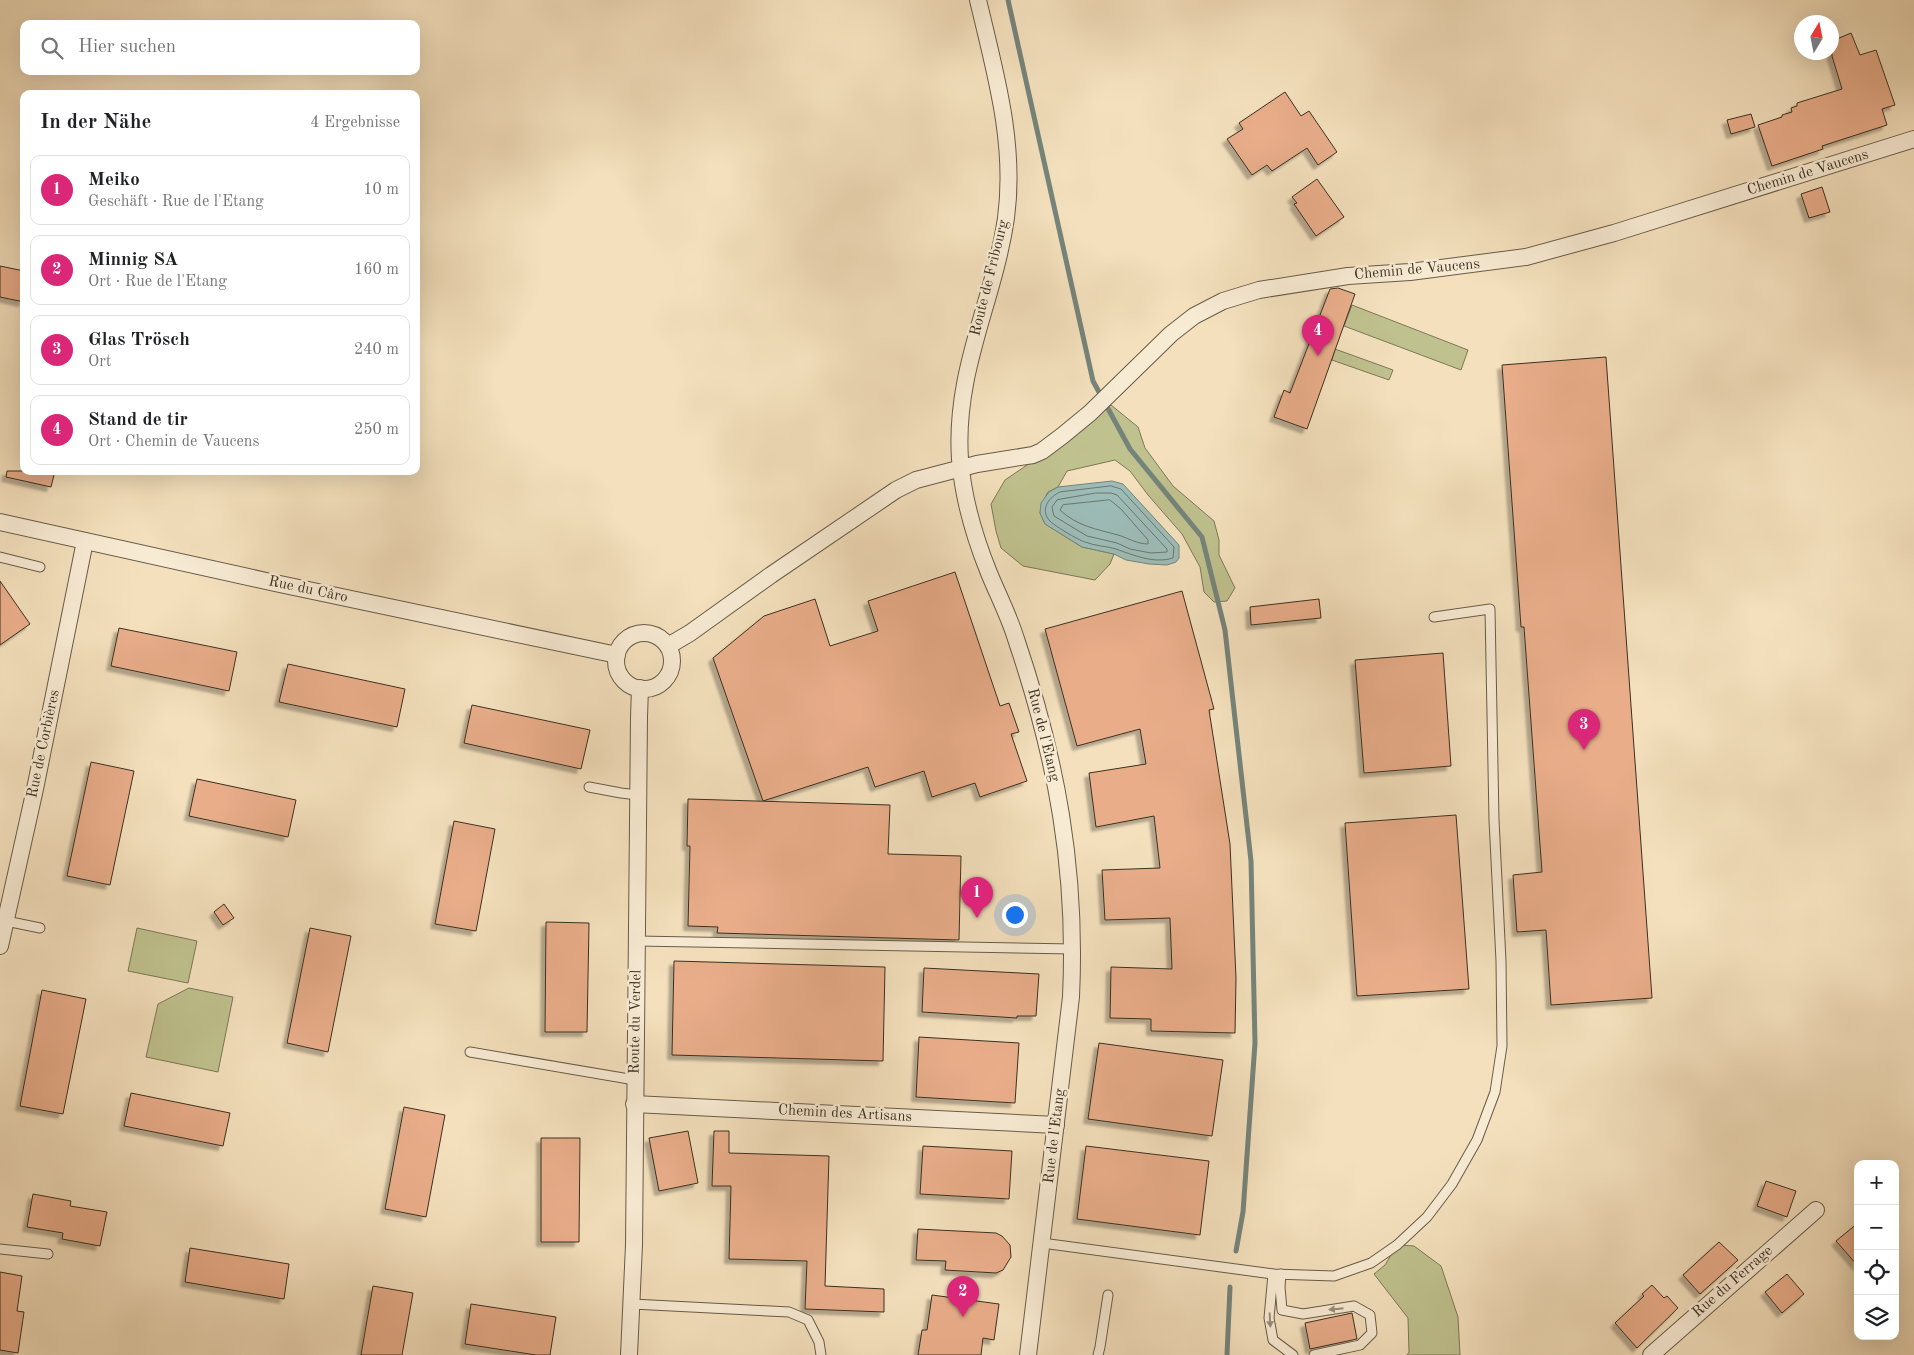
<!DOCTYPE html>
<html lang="de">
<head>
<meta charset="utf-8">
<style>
  body { margin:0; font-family:"Old Standard TT",serif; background:#f6f6f6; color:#202124 }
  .controls { position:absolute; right:15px; bottom:15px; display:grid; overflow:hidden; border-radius:10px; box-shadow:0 5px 20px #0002 }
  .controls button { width:45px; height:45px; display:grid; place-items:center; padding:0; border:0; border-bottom:1px solid #e0e0e0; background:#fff; color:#202124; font:25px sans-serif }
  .compass { position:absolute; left:1794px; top:15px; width:45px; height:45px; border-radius:50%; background:#fff; box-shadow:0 5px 20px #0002; rotate:10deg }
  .you { position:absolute; left:1014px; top:914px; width:18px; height:18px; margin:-12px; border:4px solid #fff; border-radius:50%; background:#1a73e8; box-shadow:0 0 0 8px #1a73e833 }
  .badge { display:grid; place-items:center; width:32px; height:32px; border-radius:50%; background:#db2777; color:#fff; font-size:16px; font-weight:700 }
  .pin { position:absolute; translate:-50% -41px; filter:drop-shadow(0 1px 2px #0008) }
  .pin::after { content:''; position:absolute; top:26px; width:18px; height:15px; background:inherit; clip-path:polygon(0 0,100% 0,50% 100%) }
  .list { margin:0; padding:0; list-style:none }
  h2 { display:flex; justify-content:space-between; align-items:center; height:65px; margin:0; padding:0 20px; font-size:21px }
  h2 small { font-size:16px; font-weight:400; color:#757577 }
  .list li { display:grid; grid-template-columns:32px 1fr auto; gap:15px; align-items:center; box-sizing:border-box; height:70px; margin:0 10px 10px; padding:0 10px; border:1px solid #e0e0e0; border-radius:10px }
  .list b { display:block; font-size:19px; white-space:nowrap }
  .list p { margin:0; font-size:16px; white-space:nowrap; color:#757577 }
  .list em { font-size:16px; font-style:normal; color:#757577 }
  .icon { flex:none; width:28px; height:28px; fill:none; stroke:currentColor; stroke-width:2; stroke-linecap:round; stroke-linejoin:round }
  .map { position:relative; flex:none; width:1914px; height:1355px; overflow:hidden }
  .search { position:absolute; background:#fff; box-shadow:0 5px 20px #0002; left:20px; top:20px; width:400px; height:55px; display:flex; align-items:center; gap:12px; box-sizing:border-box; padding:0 18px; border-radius:10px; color:#757577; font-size:19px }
  .panel { position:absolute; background:#fff; box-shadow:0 5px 20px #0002; left:20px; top:90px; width:400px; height:385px; border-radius:10px }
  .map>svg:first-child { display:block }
  .green { fill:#bfc18e; stroke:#7c7858 }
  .water { fill:#9dbcb7; stroke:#75847b }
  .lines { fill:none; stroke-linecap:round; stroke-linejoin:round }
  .shore { stroke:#6c766c; stroke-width:1 }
  .stream { stroke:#75847b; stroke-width:5 }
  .building { fill:#e9ad8a; stroke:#3a3021; filter:url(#shadow) }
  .lane-casing { stroke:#685c48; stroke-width:11 }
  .street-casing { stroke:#685c48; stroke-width:18 }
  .lane { stroke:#f8ebd4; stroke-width:9 }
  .street { stroke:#f8ebd4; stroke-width:16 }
  .oneway { fill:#998e7a }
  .labels { text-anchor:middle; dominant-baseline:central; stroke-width:5; stroke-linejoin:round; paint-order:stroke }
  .street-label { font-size:15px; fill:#3a3021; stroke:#f8ebd4 }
</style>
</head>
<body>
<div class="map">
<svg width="1914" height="1355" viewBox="0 0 1914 1355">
  <defs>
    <filter id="shadow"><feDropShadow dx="-4.5" dy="4.5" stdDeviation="1" flood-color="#0004"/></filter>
  </defs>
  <rect width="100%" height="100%" fill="#f4e0bd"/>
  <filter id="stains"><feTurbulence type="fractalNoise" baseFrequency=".004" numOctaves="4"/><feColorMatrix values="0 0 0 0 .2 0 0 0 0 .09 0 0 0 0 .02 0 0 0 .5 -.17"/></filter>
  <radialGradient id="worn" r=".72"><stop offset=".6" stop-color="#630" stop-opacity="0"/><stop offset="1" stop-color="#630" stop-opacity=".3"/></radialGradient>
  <g class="green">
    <path d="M1352,305L1468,350L1461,370L1344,326Z"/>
    <path d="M1335,349L1393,370L1389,380L1332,360Z"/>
    <path d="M1111,405L1138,427L1145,448L1173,486L1214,521L1219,540V555L1235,588L1227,601L1214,602L1204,592L1200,567L1182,534L1148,495L1130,471L1115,460L1067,471L1058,487L1048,492L1042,503L1040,513L1045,524L1082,547L1114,554L1110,564L1095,580L1023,566L1001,548L996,531L991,504L1005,480L1080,429Z"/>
    <path d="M137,928L197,941L188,983L128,971Z"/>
    <path d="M189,988L233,997L218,1072L146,1057L158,1004Z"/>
    <path d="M1397,1245L1414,1246L1441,1266L1458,1317L1460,1355H1407L1409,1352L1408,1318L1374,1274L1385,1265Z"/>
  </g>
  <path class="water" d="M1112,481L1123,484L1179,545V558L1176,562L1167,565L1149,564L1126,560L1114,554L1082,547L1045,524L1040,513L1041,503L1049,492L1058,487Z"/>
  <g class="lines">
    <g class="shore">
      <path d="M1111,486L1121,489L1174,547L1173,558C1154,564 1133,555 1116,549C1106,546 1095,546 1085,542C1078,540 1053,525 1049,520C1040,509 1049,497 1060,492Z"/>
      <path d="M1096,493H1111L1117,495L1167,549V552L1151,553L1130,549L1117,543L1087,536L1054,516L1052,507L1057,500Z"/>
      <path d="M1110,500L1121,509L1148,540V544C1137,544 1128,538 1118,535C1096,529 1077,526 1060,510L1063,505Z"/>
    </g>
    <g class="stream">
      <path d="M1008,0L1093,381L1130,449L1202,537L1225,630L1251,861L1255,1043L1243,1212L1236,1251"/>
      <path d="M1227,1355L1230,1287"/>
    </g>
  </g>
  <g class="building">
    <path d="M1851,33L1860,55L1876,50L1895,105L1882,109L1887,125L1822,146L1823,149L1772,166L1758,125L1782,117V115L1792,112L1791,108L1797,106V103L1842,89L1832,56V41Z"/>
    <path d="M1285,92L1301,116L1309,111L1337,152L1318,165L1307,148L1272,171L1267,165L1252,175L1227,139L1243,129L1239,123Z"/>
    <path d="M1751,114L1755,127L1731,134L1727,120Z"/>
    <path d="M1317,179L1344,217L1316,236L1294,204L1297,203L1292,197Z"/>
    <path d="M1822,187L1830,212L1809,218L1801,194Z"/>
    <path d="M0,266L24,271V302L0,297Z"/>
    <path d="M1338,288L1355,294L1307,429L1274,417L1284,390L1290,393L1330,289Z"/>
    <path d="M1606,357L1652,998L1551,1005L1546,930L1517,932L1513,875L1542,872L1524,627H1521L1502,365Z"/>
    <path d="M7,471H55L51,487L6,477Z"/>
    <path d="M955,572L1000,706L1009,703L1019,732L1011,734L1027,781L980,797L975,783L932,797L924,771L875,787L868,767L763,801L713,658L764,616L815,599L830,646L878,631L868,601Z"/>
    <path d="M0,581L30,624L0,645Z"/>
    <path d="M1182,591L1214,709L1209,710L1230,844L1236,978L1235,1033L1151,1031V1019L1110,1018L1111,967L1172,969L1170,918L1105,920L1102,870L1160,868L1154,816L1096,827L1089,773L1146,764L1140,729L1077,746L1045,629Z"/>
    <path d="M1319,599L1321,618L1251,625L1250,607Z"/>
    <path d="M119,628L237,652L229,691L111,666Z"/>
    <path d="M1443,653L1451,766L1364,773L1355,660Z"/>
    <path d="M288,664L405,689L397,727L279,702Z"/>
    <path d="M472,705L590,730L581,769L464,743Z"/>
    <path d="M91,762L134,771L110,885L67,876Z"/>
    <path d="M197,779L296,800L288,837L189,816Z"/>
    <path d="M688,799L890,805L888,854L961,856L959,940L717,933L718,927L688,926L690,846H687Z"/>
    <path d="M1456,815L1469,989L1357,996L1345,823Z"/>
    <path d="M454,821L495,829L476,931L435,924Z"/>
    <path d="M224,904L234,918L223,925L214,912Z"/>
    <path d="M546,922L589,923L587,1032H545Z"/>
    <path d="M310,928L351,936L328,1052L287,1043Z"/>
    <path d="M674,961L885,967L883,1061L672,1055Z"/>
    <path d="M924,968L1039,974L1036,1016H1017V1018L922,1012Z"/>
    <path d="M42,990L86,999L63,1114L20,1106Z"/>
    <path d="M919,1037L1019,1043L1015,1103L916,1097Z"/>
    <path d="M1099,1043L1223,1060L1212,1136L1088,1119Z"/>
    <path d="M131,1093L230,1113L223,1146L124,1126Z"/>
    <path d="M404,1107L445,1115L426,1217L385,1209Z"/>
    <path d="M688,1131L698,1183L659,1191L649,1138Z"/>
    <path d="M714,1131H729V1153L829,1156L825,1286L884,1289V1312L805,1309L807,1261L729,1259L731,1186H712Z"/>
    <path d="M541,1138H580L579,1242H541Z"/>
    <path d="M923,1146L1012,1151L1009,1199L920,1194Z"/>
    <path d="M1086,1146L1209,1161L1200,1235L1077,1219Z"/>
    <path d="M1766,1181L1796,1191L1787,1217L1757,1206Z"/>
    <path d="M33,1194L71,1201L70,1206L107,1212L100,1246L62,1239L63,1233L27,1227Z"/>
    <path d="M1858,1223V1266L1836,1241Z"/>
    <path d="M918,1229L996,1233L1002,1236L1010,1245L1011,1257L1003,1270L996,1273L945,1270L946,1261L916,1260Z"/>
    <path d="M1719,1242L1738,1260L1700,1294L1683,1275Z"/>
    <path d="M190,1248L289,1264L284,1299L185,1282Z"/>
    <path d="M0,1272L22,1276L17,1311L24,1312L18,1353L0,1350Z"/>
    <path d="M1787,1274L1804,1294L1782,1313L1765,1292Z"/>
    <path d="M1652,1285L1664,1298L1667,1296L1678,1308L1637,1348L1615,1323L1644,1296L1642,1294Z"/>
    <path d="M373,1286L413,1293L402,1355H361Z"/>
    <path d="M932,1295L999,1304L994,1340L983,1338L981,1355H918L922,1330H927Z"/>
    <path d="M471,1304L556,1317L550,1355H536L465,1344Z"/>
    <path d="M1352,1313L1357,1339L1310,1349L1305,1323Z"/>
  </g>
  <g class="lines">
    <g class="lane-casing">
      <g id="lane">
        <path d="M0,557L40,567"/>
        <path d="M589,787L621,793L638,795"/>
        <path d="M6,921L40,928"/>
        <path d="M637,941L1073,949"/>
        <path d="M470,1052L635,1080"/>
        <path d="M1042,1243L1273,1274L1334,1276L1371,1263L1397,1245L1427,1217L1452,1184L1477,1140L1495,1092L1502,1046L1501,961L1494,820L1490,609L1434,617"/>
        <path d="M0,1249L48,1254"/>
        <path d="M1273,1274L1269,1318L1273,1340L1293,1355"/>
        <path d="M1281,1274L1280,1287L1282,1310L1303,1314L1354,1306L1370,1315L1372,1333L1360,1345L1314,1355"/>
        <path d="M632,1304L789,1312L808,1320L819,1342L821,1355"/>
        <path d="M1098,1355L1100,1347L1108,1295"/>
      </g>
    </g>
    <g class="street-casing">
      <g id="street">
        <path d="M978,0C995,72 1016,143 1006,218C994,301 954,371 960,459C963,498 974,536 989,573C998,595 1009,616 1016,639C1057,760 1077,870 1071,997L1028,1355"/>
        <path d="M0,522L275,583L617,655"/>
        <circle cx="644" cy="661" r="28"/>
        <path d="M668,646L690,633L771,575L896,490L916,480L977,464L1033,455L1042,451L1062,436L1090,413L1171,334L1194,316L1223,301L1259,290L1348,276L1410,272L1526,257L1614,233L1914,139"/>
        <path d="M0,946L35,789L85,541"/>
        <path d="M634,1104L1056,1125"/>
        <path d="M629,1355L634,1245L639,717L640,688"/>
        <path d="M1651,1355L1816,1210"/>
      </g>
    </g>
    <use href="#lane" class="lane"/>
    <use href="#street" class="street"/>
  </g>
  <defs><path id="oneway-solid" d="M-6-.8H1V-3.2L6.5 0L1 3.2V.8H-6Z" transform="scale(1.25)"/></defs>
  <g class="oneway">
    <use href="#oneway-solid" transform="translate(1336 1309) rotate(174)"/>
    <use href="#oneway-solid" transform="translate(1270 1320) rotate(87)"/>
  </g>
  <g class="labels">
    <g class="street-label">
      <text transform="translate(1808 173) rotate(-17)">Chemin de Vaucens</text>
      <text transform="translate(1417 270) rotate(-5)">Chemin de Vaucens</text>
      <text transform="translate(990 278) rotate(-76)">Route de Fribourg</text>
      <text transform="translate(308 590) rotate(12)">Rue du Câro</text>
      <text transform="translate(1043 735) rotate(76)">Rue de l'Etang</text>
      <text transform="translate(44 744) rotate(-78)">Rue de Corbières</text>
      <text transform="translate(636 1022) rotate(-89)">Route du Verdel</text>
      <text transform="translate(845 1114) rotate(3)">Chemin des Artisans</text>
      <text transform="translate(1055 1136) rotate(-83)">Rue de l'Etang</text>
      <text transform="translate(1733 1282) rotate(-41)">Rue du Ferrage</text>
    </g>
  </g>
  <rect width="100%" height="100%" filter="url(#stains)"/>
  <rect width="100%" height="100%" fill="url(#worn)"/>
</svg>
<div class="controls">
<button>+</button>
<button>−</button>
<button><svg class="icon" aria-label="locate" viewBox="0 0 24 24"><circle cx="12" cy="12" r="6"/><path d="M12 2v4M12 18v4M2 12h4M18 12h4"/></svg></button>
<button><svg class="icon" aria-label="layers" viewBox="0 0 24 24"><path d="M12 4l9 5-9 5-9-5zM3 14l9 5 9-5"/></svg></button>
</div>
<svg class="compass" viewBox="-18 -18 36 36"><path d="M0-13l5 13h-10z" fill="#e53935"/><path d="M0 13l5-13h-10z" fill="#757577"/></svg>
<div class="you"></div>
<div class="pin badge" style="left:977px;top:918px">1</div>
<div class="pin badge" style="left:963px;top:1317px">2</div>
<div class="pin badge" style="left:1584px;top:750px">3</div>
<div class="pin badge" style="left:1318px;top:356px">4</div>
<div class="search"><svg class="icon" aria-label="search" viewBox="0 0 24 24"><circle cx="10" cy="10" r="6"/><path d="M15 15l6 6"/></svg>Hier suchen</div>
<section class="panel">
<h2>In der Nähe<small>4 Ergebnisse</small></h2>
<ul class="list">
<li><span class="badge">1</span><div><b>Meiko</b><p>Geschäft · Rue de l'Etang</p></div><em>10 m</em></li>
<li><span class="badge">2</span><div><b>Minnig SA</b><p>Ort · Rue de l'Etang</p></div><em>160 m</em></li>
<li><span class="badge">3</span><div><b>Glas Trösch</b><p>Ort</p></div><em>240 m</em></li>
<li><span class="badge">4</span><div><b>Stand de tir</b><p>Ort · Chemin de Vaucens</p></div><em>250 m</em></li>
</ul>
</section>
</div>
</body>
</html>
